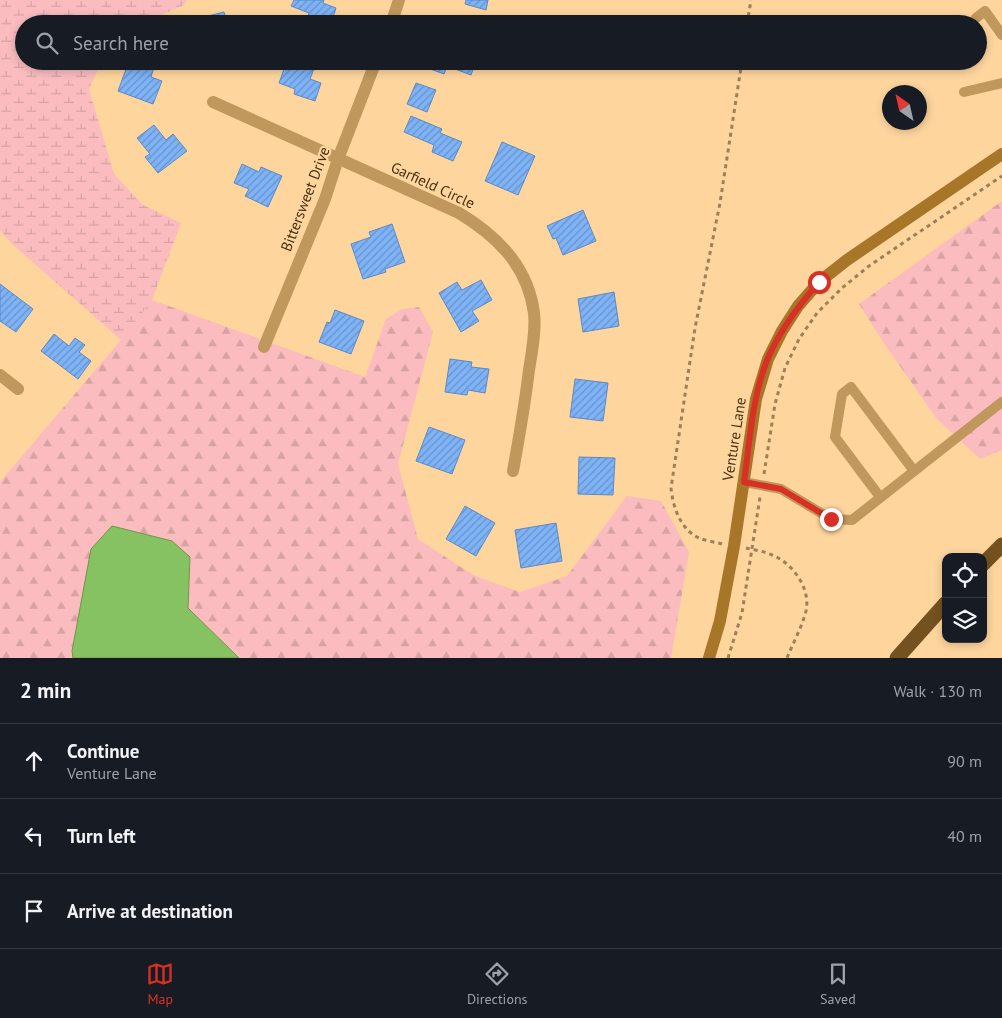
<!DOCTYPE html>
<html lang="en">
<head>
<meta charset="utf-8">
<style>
  body { margin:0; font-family:"PT Sans",sans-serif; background:#242831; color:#f1f3f6 }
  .controls { position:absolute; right:15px; bottom:15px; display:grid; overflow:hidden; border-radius:10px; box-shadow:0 2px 8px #0003 }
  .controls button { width:45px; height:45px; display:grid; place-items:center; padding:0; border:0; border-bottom:1px solid #363941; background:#171b24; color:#f1f3f6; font:25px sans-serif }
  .compass { position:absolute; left:882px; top:85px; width:45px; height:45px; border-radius:50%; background:#171b24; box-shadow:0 2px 8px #0003; rotate:326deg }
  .stop { position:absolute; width:15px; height:15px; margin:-11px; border:4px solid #d93025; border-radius:50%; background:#fff }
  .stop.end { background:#d93025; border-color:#fff; box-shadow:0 1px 5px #0008 }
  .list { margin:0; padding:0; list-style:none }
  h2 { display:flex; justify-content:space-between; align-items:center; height:65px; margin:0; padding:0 20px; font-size:21px }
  h2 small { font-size:16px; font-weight:400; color:#9ea1a6 }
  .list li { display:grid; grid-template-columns:32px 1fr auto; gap:15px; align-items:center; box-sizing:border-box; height:75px; padding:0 20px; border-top:1px solid #363941 }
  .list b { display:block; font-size:19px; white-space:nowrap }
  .list p { margin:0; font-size:16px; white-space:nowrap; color:#9ea1a6 }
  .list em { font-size:16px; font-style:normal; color:#9ea1a6 }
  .icon { flex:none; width:28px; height:28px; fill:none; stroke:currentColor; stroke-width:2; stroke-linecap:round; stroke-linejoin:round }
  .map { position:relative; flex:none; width:1002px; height:658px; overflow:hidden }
  .search { position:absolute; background:#171b24; box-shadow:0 2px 8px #0003; left:15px; right:15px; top:15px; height:55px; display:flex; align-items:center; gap:12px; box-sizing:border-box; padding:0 18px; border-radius:28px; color:#9ea1a6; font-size:19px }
  .sheet { height:290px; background:#171b24 }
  nav { display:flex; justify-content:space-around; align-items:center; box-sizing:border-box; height:70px; border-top:1px solid #363941; background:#171b24; font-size:14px; color:#9ea1a6 }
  nav a { display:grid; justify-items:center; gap:2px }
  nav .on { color:#d93025 }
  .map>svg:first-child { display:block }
  .forest { fill:url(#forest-firs) }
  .wetland { fill:url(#wetland-marsh) }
  .water { fill:#86c162; stroke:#72964a }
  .building { fill:url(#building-hatch); stroke:#5a8ac7 }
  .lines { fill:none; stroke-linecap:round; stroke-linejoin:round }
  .path { stroke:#9e8056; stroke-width:3; stroke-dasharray:4 4; stroke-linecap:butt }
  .lane { stroke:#c0975c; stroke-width:10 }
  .street { stroke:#c0975c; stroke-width:12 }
  .secondary { stroke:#a77629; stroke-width:12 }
  .highway { stroke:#74521f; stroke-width:15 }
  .route { stroke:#d93025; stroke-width:6 }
  .labels { text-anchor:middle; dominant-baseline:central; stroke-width:4.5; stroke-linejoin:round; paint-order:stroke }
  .street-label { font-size:15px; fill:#453113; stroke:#fed59d }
</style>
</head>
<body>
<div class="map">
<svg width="1002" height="658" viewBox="0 0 1002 658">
  <defs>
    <pattern id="forest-firs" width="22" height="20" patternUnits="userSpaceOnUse" patternTransform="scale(1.25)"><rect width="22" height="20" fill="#fabcbf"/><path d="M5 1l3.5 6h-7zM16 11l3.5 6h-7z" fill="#d8a2a3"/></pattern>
    <pattern id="wetland-marsh" width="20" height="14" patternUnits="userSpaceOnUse" patternTransform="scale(1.25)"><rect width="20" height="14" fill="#fabcbf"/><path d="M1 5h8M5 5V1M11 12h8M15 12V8" fill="none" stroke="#d8a2a3"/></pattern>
    <pattern id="building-hatch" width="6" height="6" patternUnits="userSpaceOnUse" patternTransform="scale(1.25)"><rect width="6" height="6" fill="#7eb3f7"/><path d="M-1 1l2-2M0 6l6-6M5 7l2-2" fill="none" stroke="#6992c7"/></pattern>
  </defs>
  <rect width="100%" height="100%" fill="#fed59d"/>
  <g class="forest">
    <path d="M1002,201V450L980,459L936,418L884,343L859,304Z"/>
    <path d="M152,300L365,377L386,319L402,309L419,307L433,332L398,464L418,539L473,575L520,592L567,576L627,496L661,501L689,552L671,658H239L188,608L190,557L72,651L73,658H0V482L121,340Z"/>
  </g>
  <path class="wetland" d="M0,0H187L184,5L141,24H24V61H102L89,89L114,174L143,205L181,223L152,300L121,340L11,243L0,230Z"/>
  <path class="water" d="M112,526L172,541L190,557L188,608L239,658H73L72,651L91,549Z"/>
  <g class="building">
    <path d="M294,0H324L323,3L336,8L331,24H322L307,18L309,13L291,6Z"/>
    <path d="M466,0H488L486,10L465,4Z"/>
    <path d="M224,12L227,24H193L192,20Z"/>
    <path d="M442,18L457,24H440Z"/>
    <path d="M129,61H156L151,77L162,81L153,104L118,91Z"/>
    <path d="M287,61H302L315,66L310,79L321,83L315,101L294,94L295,89L279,83Z"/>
    <path d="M427,61H476L471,75L447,66L444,74L425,67Z"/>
    <path d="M416,83L436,90L427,112L407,104Z"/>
    <path d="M411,116L442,129L440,133L462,142L453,161L432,152L434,145L404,132Z"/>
    <path d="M154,125L166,140L173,134L187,151L158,173L145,157L150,154L137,138Z"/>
    <path d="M502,142L535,156L518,195L485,181Z"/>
    <path d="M242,164L259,172L261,167L282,176L268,207L245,196L249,189L234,183Z"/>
    <path d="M583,210L596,241L563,255L556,238L553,239L547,226Z"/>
    <path d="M392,224L405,262L385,269L386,272L363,279L351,244L371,237L369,232Z"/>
    <path d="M481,280L492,300L472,311L479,321L461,332L439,293L457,282L462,290Z"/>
    <path d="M0,284L33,309L16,332L0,321Z"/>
    <path d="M614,292L619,326L583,332L578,299Z"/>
    <path d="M335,310L364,321L351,354L319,342L327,322L330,323Z"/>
    <path d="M54,334L69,346L75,338L85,345L79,352L91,361L78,379L41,351Z"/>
    <path d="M450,359L472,362L471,367L489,369L485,393L468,390L467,395L445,392Z"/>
    <path d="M575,379L608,383L603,421L570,417Z"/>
    <path d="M429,427L465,440L452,474L416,461Z"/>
    <path d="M579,457L615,458L613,495L578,494Z"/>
    <path d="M465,506L495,523L476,556L446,539Z"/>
    <path d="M556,523L562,561L521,568L515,530Z"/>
  </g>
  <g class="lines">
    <g class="path">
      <path d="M747,24L751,0"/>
      <path d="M764,474L775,404L785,368L799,339L817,313L842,288L869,266L1002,176"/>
      <path d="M722,544C715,542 706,541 699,538C680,529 673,507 671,488L695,328L720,203L742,61"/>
      <path d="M746,548C754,550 764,551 772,555C793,563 811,589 806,611C802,627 793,643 787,658"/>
      <path d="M728,658L742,613L760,497"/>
    </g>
    <g class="lane">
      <path d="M976,18L985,11L1002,35"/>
      <path d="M964,92L1002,83"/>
      <path d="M744,482L781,489L831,519L852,520L1002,402"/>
      <path d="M880,497L835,437L842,394L851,387L914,471"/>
    </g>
    <g class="street">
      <path d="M391,24L399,0"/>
      <path d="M213,102L459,213C497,236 528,266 534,313C536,331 532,351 529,370C525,404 519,438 513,471"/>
      <path d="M264,347L325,199L338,159L376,61"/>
      <path d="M0,375L18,389"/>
    </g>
    <path class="secondary" d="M709,658L720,621L734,546L756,399L768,359L782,331L798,306L819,282L847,260L1002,154"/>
    <g class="highway">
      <path d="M983,564L1002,545"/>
      <path d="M897,658L946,603"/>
    </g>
  </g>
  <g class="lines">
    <path class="route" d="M819,282C799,305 780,330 768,358C752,396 750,441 744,482L781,489L831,519"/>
  </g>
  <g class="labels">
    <g class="street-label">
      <text transform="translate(433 185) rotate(25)">Garfield Circle</text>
      <text transform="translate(305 199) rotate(-69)">Bittersweet Drive</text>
      <text transform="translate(734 439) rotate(-81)">Venture Lane</text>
    </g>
  </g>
</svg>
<div class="controls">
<button><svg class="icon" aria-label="locate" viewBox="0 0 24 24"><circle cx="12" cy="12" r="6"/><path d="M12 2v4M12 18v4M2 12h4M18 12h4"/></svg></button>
<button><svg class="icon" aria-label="layers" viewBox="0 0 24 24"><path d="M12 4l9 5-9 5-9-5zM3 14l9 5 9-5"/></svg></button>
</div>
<svg class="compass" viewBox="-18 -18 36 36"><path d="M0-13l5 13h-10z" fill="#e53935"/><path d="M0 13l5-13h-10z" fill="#9ea1a6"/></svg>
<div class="stop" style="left:819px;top:282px"></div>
<div class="stop end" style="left:831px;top:519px"></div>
<div class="search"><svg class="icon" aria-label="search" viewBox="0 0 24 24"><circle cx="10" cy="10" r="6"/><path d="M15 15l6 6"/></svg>Search here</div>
</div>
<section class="sheet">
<h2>2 min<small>Walk · 130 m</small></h2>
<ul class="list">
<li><svg class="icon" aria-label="ahead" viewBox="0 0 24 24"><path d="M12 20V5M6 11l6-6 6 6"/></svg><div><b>Continue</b><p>Venture Lane</p></div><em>90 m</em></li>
<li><svg class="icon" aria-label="left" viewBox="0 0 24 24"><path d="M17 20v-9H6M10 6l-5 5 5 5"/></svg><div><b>Turn left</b></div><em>40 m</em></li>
<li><svg class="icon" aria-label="arrive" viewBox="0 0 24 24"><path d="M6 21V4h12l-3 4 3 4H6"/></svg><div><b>Arrive at destination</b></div></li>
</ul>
</section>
<nav>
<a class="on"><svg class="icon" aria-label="map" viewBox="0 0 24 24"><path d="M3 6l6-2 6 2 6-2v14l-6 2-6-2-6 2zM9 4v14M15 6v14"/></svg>Map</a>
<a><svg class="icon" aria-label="directions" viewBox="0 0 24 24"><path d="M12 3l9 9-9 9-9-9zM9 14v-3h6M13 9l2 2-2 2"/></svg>Directions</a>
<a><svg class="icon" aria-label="saved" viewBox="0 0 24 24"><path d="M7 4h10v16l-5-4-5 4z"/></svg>Saved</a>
</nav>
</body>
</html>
